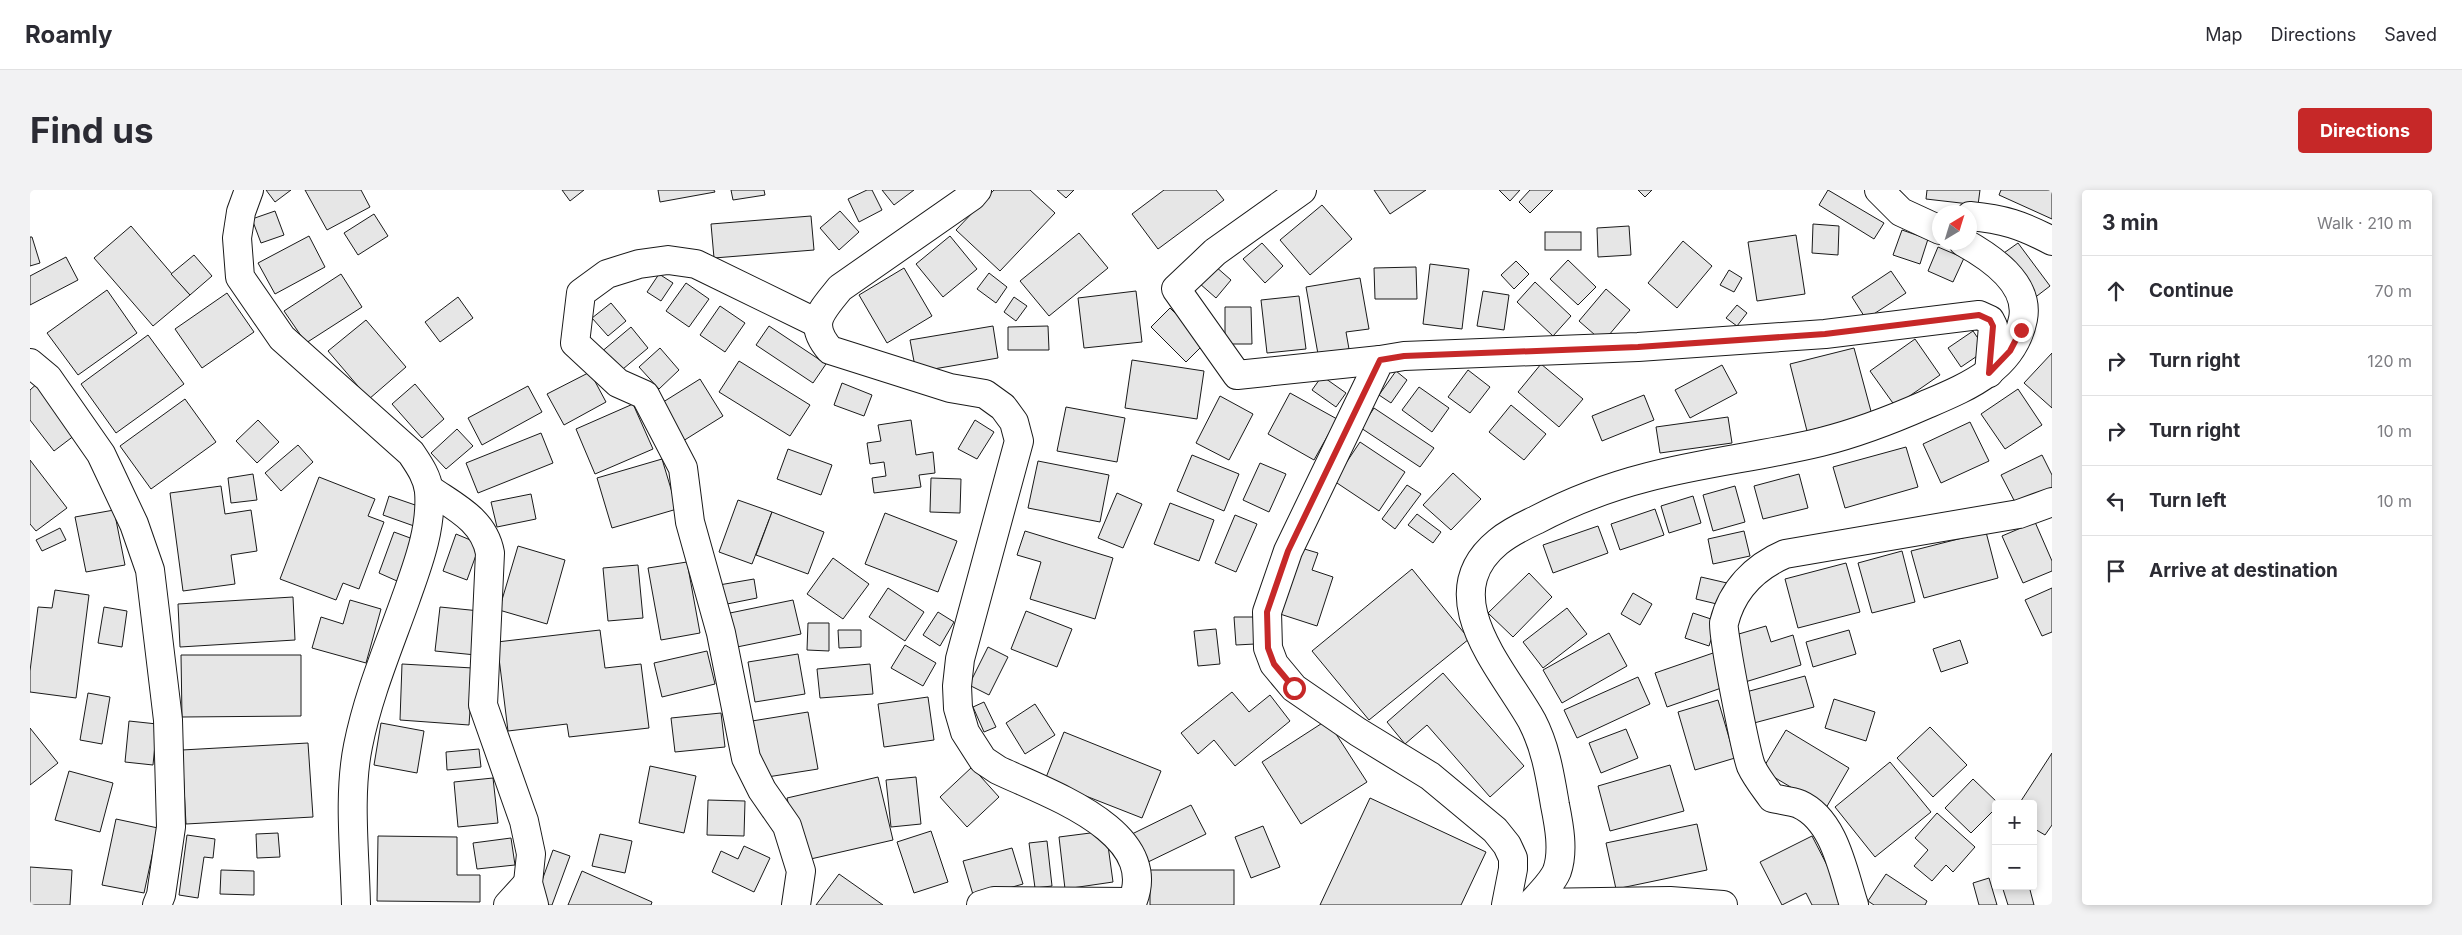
<!DOCTYPE html>
<html lang="en">
<head>
<meta charset="utf-8">
<style>
  body { margin:0; font-family:Inter,sans-serif; background:#f2f2f3; color:#2b2b33 }
  .controls { position:absolute; right:15px; bottom:15px; display:grid; overflow:hidden; border-radius:5px; box-shadow:0 2px 8px #0003 }
  .controls button { width:45px; height:45px; display:grid; place-items:center; padding:0; border:0; border-bottom:1px solid #e1e1e2; background:#fff; color:#2b2b33; font:25px sans-serif }
  .compass { position:absolute; left:1902px; top:15px; width:45px; height:45px; border-radius:50%; background:#fff; box-shadow:0 2px 8px #0003; rotate:38deg }
  .stop { position:absolute; width:15px; height:15px; margin:-11px; border:4px solid #c62828; border-radius:50%; background:#fff }
  .stop.end { background:#c62828; border-color:#fff; box-shadow:0 1px 5px #0008 }
  .list { margin:0; padding:0; list-style:none }
  h2 { display:flex; justify-content:space-between; align-items:center; height:65px; margin:0; padding:0 20px; font-size:21px }
  h2 small { font-size:16px; font-weight:400; color:#7c7c81 }
  .list li { display:grid; grid-template-columns:32px 1fr auto; gap:15px; align-items:center; box-sizing:border-box; height:70px; padding:0 20px; border-top:1px solid #e1e1e2 }
  .list b { display:block; font-size:19px; white-space:nowrap }
  .list em { font-size:16px; font-style:normal; color:#7c7c81 }
  .icon { flex:none; width:28px; height:28px; fill:none; stroke:currentColor; stroke-width:2; stroke-linecap:round; stroke-linejoin:round }
  .map { position:relative; flex:none; width:2022px; height:715px; overflow:hidden; border-radius:5px }
  header { display:flex; align-items:center; gap:30px; box-sizing:border-box; height:70px; padding:0 25px; background:#fff; border-bottom:1px solid #e1e1e2 }
  header strong { font-size:24px }
  nav { display:flex; gap:28px; margin-inline-start:auto; font-size:18px }
  .intro { display:flex; align-items:center; justify-content:space-between; box-sizing:border-box; height:120px; padding:0 30px }
  h1 { margin:0; font-size:35px }
  .button { padding:12px 22px; border-radius:5px; background:#c62828; color:#fff; font-size:18px; font-weight:700 }
  main { display:flex; gap:30px; padding:0 30px }
  aside { flex:1; background:#fff; border-radius:5px; box-shadow:0 2px 8px #0003 }
  .map>svg:first-child { display:block }
  .building { fill:#e6e6e6; stroke:#1a1a1a }
  .lines { fill:none; stroke-linecap:round; stroke-linejoin:round }
  .minor-casing { stroke:#1a1a1a; stroke-width:30 }
  .minor { stroke:#fff; stroke-width:28 }
  .route { stroke:#c62828; stroke-width:6 }
</style>
</head>
<body>
<header>
<strong>Roamly</strong>
<nav><a>Map</a><a>Directions</a><a>Saved</a></nav>
</header>
<div class="intro"><h1>Find us</h1><a class="button">Directions</a></div>
<main>
<div class="map">
<svg width="2022" height="715" viewBox="0 0 2022 715">
  <rect width="100%" height="100%" fill="#fff"/>
  <g class="building">
    <path d="M236,0H261L245,12Z"/>
    <path d="M275,0H331L340,17L297,40Z"/>
    <path d="M532,0H554L540,11Z"/>
    <path d="M628,0H684L685,2L630,12Z"/>
    <path d="M701,0H734L735,5L703,10Z"/>
    <path d="M837,0H842L852,20L829,32L818,9Z"/>
    <path d="M852,0H884L864,15Z"/>
    <path d="M964,0H1000L1025,23L970,81L926,40Z"/>
    <path d="M1027,0H1044L1036,8Z"/>
    <path d="M1134,0H1186L1194,10L1128,59L1102,24Z"/>
    <path d="M1344,0H1396L1360,24Z"/>
    <path d="M1469,0H1490L1480,11Z"/>
    <path d="M1500,0H1523L1500,23L1489,12Z"/>
    <path d="M1608,0H1622L1615,7Z"/>
    <path d="M1798,0L1854,33L1844,49L1789,15Z"/>
    <path d="M1897,0H1950L1948,15L1896,9Z"/>
    <path d="M1971,0H2022V29L1969,5Z"/>
    <path d="M1292,15L1322,49L1280,85L1250,50Z"/>
    <path d="M245,21L254,45L231,53L222,29Z"/>
    <path d="M810,21L829,42L809,60L790,38Z"/>
    <path d="M344,24L358,46L328,65L314,43Z"/>
    <path d="M781,26L784,60L684,68L681,34Z"/>
    <path d="M1783,34L1809,36L1808,65L1782,63Z"/>
    <path d="M101,36L160,105L123,136L64,68Z"/>
    <path d="M1599,36L1601,65L1568,67L1567,38Z"/>
    <path d="M1872,40L1898,49L1890,74L1863,65Z"/>
    <rect x="1515" y="42" width="36" height="18"/>
    <path d="M1049,43L1078,78L1019,126L990,91Z"/>
    <path d="M1766,45L1775,104L1727,111L1718,52Z"/>
    <path d="M279,46L295,77L245,104L228,73Z"/>
    <path d="M920,46L947,79L913,107L886,74Z"/>
    <path d="M0,47H2L10,73L0,76Z"/>
    <path d="M1653,51L1682,76L1647,118L1618,93Z"/>
    <path d="M1232,53L1253,76L1235,93L1213,69Z"/>
    <path d="M1988,53L2020,96L2003,109L1971,65Z"/>
    <path d="M1908,57L1934,68L1923,92L1898,81Z"/>
    <path d="M164,65L182,86L160,105L141,84Z"/>
    <path d="M36,67L48,90L0,115V86Z"/>
    <path d="M1538,70L1566,97L1548,115L1520,89Z"/>
    <path d="M1486,71L1499,84L1484,99L1471,85Z"/>
    <path d="M1400,74L1439,79L1432,139L1393,134Z"/>
    <path d="M1185,76L1201,90L1186,108L1169,93Z"/>
    <path d="M1386,77L1387,109H1345L1344,78Z"/>
    <path d="M874,78L902,126L857,153L829,105Z"/>
    <path d="M1699,80L1712,88L1704,102L1690,95Z"/>
    <path d="M1861,81L1876,103L1836,129L1822,107Z"/>
    <path d="M959,83L977,97L966,113L947,99Z"/>
    <path d="M311,84L332,117L276,153L254,121Z"/>
    <path d="M629,84L643,93L631,111L617,102Z"/>
    <path d="M1330,88L1339,139L1316,142L1319,159L1288,164L1276,97Z"/>
    <path d="M1505,92L1541,126L1523,146L1487,112Z"/>
    <path d="M656,93L679,109L659,137L636,121Z"/>
    <path d="M1576,99L1600,120L1573,152L1549,131Z"/>
    <path d="M77,100L107,143L48,185L17,143Z"/>
    <path d="M1106,101L1112,152L1054,158L1048,108Z"/>
    <path d="M1453,101L1479,105L1474,140L1447,136Z"/>
    <path d="M197,103L224,142L172,178L145,139Z"/>
    <path d="M1269,106L1276,159L1237,163L1231,110Z"/>
    <path d="M428,107L443,128L410,152L395,132Z"/>
    <path d="M984,107L997,116L986,131L974,122Z"/>
    <path d="M581,113L596,131L578,146L562,128Z"/>
    <path d="M1707,115L1717,123L1707,136L1696,128Z"/>
    <path d="M690,116L715,133L695,162L670,145Z"/>
    <path d="M1195,117H1221L1222,154H1195Z"/>
    <path d="M1140,118L1175,153L1156,172L1121,137Z"/>
    <path d="M336,130L376,177L339,209L298,161Z"/>
    <path d="M739,136L796,174L783,193L726,155Z"/>
    <path d="M963,136L968,168L886,182L880,150Z"/>
    <path d="M1018,136L1019,160H978V137Z"/>
    <path d="M601,137L618,158L587,184L570,163Z"/>
    <path d="M1943,141L1956,160L1931,177L1918,158Z"/>
    <path d="M118,145L154,194L86,243L51,194Z"/>
    <path d="M1885,149L1910,185L1865,216L1840,181Z"/>
    <path d="M630,158L649,180L629,199L609,177Z"/>
    <path d="M1824,158L1842,225L1777,241L1760,174Z"/>
    <path d="M2022,163V218L1994,193Z"/>
    <path d="M1102,170L1174,181L1167,229L1095,218Z"/>
    <path d="M709,171L780,215L760,246L689,202Z"/>
    <path d="M1511,174L1553,209L1529,237L1488,202Z"/>
    <path d="M1692,175L1707,203L1660,228L1645,200Z"/>
    <path d="M1438,180L1460,197L1440,223L1418,207Z"/>
    <path d="M1366,181L1377,190L1361,213L1349,205Z"/>
    <path d="M560,182L576,212L534,235L517,204Z"/>
    <path d="M1292,186L1316,203L1306,217L1282,200Z"/>
    <path d="M670,189L693,226L653,251L630,214Z"/>
    <path d="M10,191L49,242L24,261L0,230V200Z"/>
    <path d="M812,193L842,205L834,226L804,215Z"/>
    <path d="M385,194L414,229L392,248L362,214Z"/>
    <path d="M498,196L512,222L452,255L438,228Z"/>
    <path d="M1389,197L1419,218L1402,242L1372,220Z"/>
    <path d="M1988,199L2012,235L1975,259L1951,224Z"/>
    <path d="M1260,203L1307,229L1284,270L1238,244Z"/>
    <path d="M1614,205L1624,230L1572,251L1562,226Z"/>
    <path d="M1190,206L1223,224L1199,270L1166,253Z"/>
    <path d="M155,209L186,252L121,299L90,256Z"/>
    <path d="M603,214L623,259L565,284L546,239Z"/>
    <path d="M1481,215L1516,244L1494,270L1459,242Z"/>
    <path d="M1036,217L1095,228L1087,272L1027,261Z"/>
    <path d="M1344,218L1404,258L1390,277L1331,238Z"/>
    <path d="M1698,227L1702,253L1630,263L1626,237Z"/>
    <path d="M228,230L249,252L227,273L206,251Z"/>
    <path d="M881,230L886,265L903,262L905,283L889,285L891,297L844,303L842,288L856,286L854,272L840,274L837,253L851,251L848,235Z"/>
    <path d="M945,230L964,242L947,269L928,259Z"/>
    <path d="M1940,232L1959,271L1911,293L1893,254Z"/>
    <path d="M427,239L443,256L416,279L401,263Z"/>
    <path d="M511,243L523,273L448,303L436,273Z"/>
    <path d="M1330,252L1375,282L1349,321L1304,291Z"/>
    <path d="M268,255L283,272L251,301L235,283Z"/>
    <path d="M1876,257L1888,297L1815,318L1803,277Z"/>
    <path d="M758,259L802,275L791,305L747,289Z"/>
    <path d="M1162,265L1209,284L1194,321L1147,301Z"/>
    <path d="M2012,265L2022,285V299L1987,316L1971,285Z"/>
    <path d="M632,269L647,319L582,338L567,288Z"/>
    <path d="M0,270L37,318L6,341L0,334Z"/>
    <path d="M1008,271L1079,285L1070,332L998,318Z"/>
    <path d="M1230,273L1256,284L1239,322L1213,310Z"/>
    <path d="M1423,283L1451,309L1421,340L1393,315Z"/>
    <path d="M223,284L227,310L201,313L198,288Z"/>
    <path d="M1769,284L1778,318L1733,329L1724,296Z"/>
    <path d="M289,287L345,309L338,326L354,332L329,399L313,393L306,410L250,389Z"/>
    <path d="M901,288L931,289L930,323L900,322Z"/>
    <path d="M1377,295L1391,304L1365,339L1352,329Z"/>
    <path d="M191,296L195,324L221,320L227,361L201,365L205,394L153,401L140,303Z"/>
    <path d="M1705,296L1715,332L1683,341L1673,305Z"/>
    <path d="M1087,303L1112,314L1093,358L1068,348Z"/>
    <path d="M501,304L506,329L467,337L461,312Z"/>
    <path d="M359,306L391,317L384,336L353,325Z"/>
    <path d="M1663,306L1671,333L1639,343L1631,316Z"/>
    <path d="M708,310L742,322L722,374L689,362Z"/>
    <path d="M1140,313L1184,330L1169,371L1124,354Z"/>
    <path d="M1625,319L1634,345L1590,360L1581,334Z"/>
    <path d="M84,320L95,375L56,382L45,327Z"/>
    <path d="M742,322L794,342L778,384L726,365Z"/>
    <path d="M855,323L927,351L908,402L835,374Z"/>
    <path d="M1387,324L1411,342L1403,353L1378,335Z"/>
    <path d="M1205,325L1227,334L1206,382L1185,373Z"/>
    <path d="M2005,332L2022,371V381L1993,393L1972,346Z"/>
    <path d="M1568,336L1578,363L1523,383L1513,355Z"/>
    <path d="M30,338L36,350L12,361L6,350Z"/>
    <path d="M995,341L1083,368L1065,429L1000,409L1011,372L987,365Z"/>
    <path d="M1714,341L1720,366L1683,374L1678,349Z"/>
    <path d="M364,342L383,349L367,391L349,383Z"/>
    <path d="M1956,342L1968,388L1894,408L1881,361Z"/>
    <path d="M426,344L450,354L437,390L413,381Z"/>
    <path d="M488,356L535,370L517,434L469,420Z"/>
    <path d="M1271,358L1288,363L1282,380L1303,387L1287,436L1250,424Z"/>
    <path d="M1872,361L1885,412L1842,423L1828,373Z"/>
    <path d="M803,368L839,394L813,429L777,404Z"/>
    <path d="M657,372L670,443L631,450L618,378Z"/>
    <path d="M1816,373L1830,422L1768,438L1755,389Z"/>
    <path d="M608,375L613,428L578,431L573,378Z"/>
    <path d="M1382,379L1439,449L1339,530L1282,461Z"/>
    <path d="M1499,383L1522,407L1483,447L1458,423Z"/>
    <path d="M1671,387L1697,393L1691,415L1666,409Z"/>
    <path d="M724,389L727,408L692,415L689,395Z"/>
    <path d="M858,398L894,422L875,451L839,427Z"/>
    <path d="M2022,398V442L2012,446L1995,410Z"/>
    <path d="M25,400L59,405L46,508L0,502V481L8,417L22,418Z"/>
    <path d="M1603,403L1622,414L1610,435L1591,424Z"/>
    <path d="M263,407L265,450L150,457L148,414Z"/>
    <path d="M320,410L351,419L336,473L282,458L291,427L313,434Z"/>
    <path d="M763,410L771,444L707,457L700,423Z"/>
    <path d="M74,417L97,421L92,457L68,453Z"/>
    <path d="M410,417L450,421L446,465L405,461Z"/>
    <path d="M1537,418L1557,444L1513,478L1493,452Z"/>
    <path d="M996,421L1042,439L1027,477L981,459Z"/>
    <path d="M908,422L924,432L910,456L893,445Z"/>
    <path d="M1663,423L1687,431L1679,456L1655,448Z"/>
    <path d="M1204,427H1224L1225,454L1206,455Z"/>
    <path d="M778,433H799V461L777,460Z"/>
    <path d="M1736,436L1741,452L1763,445L1771,475L1715,492L1702,446Z"/>
    <path d="M1186,439L1190,474L1168,476L1164,441Z"/>
    <path d="M570,440L575,478L611,474L619,538L539,547L537,534L478,541L467,452Z"/>
    <path d="M808,440H831V457L809,458Z"/>
    <path d="M1819,440L1826,464L1783,477L1776,452Z"/>
    <path d="M1579,443L1597,476L1532,513L1513,480Z"/>
    <path d="M1930,450L1938,473L1911,482L1903,459Z"/>
    <path d="M875,455L906,473L893,496L861,478Z"/>
    <path d="M958,457L978,467L959,505L939,495Z"/>
    <path d="M677,461L685,494L632,507L624,473Z"/>
    <path d="M1686,462L1697,496L1637,517L1625,483Z"/>
    <path d="M768,464L775,504L725,512L718,472Z"/>
    <path d="M151,465H271V526L152,527Z"/>
    <path d="M372,474L443,478L439,535L370,530Z"/>
    <path d="M840,474L843,504L790,508L787,479Z"/>
    <path d="M1413,483L1494,576L1460,607L1397,535L1375,554L1357,532Z"/>
    <path d="M1775,486L1784,517L1724,533L1716,502Z"/>
    <path d="M1608,487L1620,514L1547,548L1534,520Z"/>
    <path d="M1202,502L1219,522L1240,505L1260,531L1205,576L1184,550L1168,564L1151,543Z"/>
    <path d="M58,503L80,507L72,554L50,550Z"/>
    <path d="M898,507L904,550L854,557L848,514Z"/>
    <path d="M1804,509L1845,522L1836,551L1795,538Z"/>
    <path d="M1688,510L1705,568L1665,580L1648,522Z"/>
    <path d="M954,512L966,537L954,542L943,517Z"/>
    <path d="M1005,514L1025,545L995,564L976,533Z"/>
    <path d="M778,522L788,579L731,588L722,531Z"/>
    <path d="M691,523L695,557L645,562L641,528Z"/>
    <path d="M1297,530L1337,592L1271,634L1232,572Z"/>
    <path d="M99,531L127,534L123,575L95,572Z"/>
    <path d="M351,533L394,541L387,583L344,575Z"/>
    <path d="M1900,537L1937,575L1903,607L1867,568Z"/>
    <path d="M0,538L28,573L0,595Z"/>
    <path d="M1596,539L1608,568L1571,583L1559,553Z"/>
    <path d="M1756,540L1819,578L1796,618L1732,580Z"/>
    <path d="M1034,542L1131,581L1112,628L1015,590Z"/>
    <path d="M278,553L283,627L156,634L152,560Z"/>
    <path d="M449,559L451,577L417,580L416,562Z"/>
    <path d="M2022,563V635L2015,645L2003,638V614H1989Z"/>
    <path d="M1860,572L1901,622L1845,667L1805,617Z"/>
    <path d="M1640,575L1654,621L1580,641L1568,596Z"/>
    <path d="M620,576L666,586L654,643L609,633Z"/>
    <path d="M942,577L969,607L937,637L910,607Z"/>
    <path d="M39,581L83,593L70,642L25,630Z"/>
    <path d="M848,587L863,650L772,671L757,608Z"/>
    <path d="M886,587L891,634L861,637L856,590Z"/>
    <path d="M463,588L468,633L428,637L424,592Z"/>
    <path d="M1943,589L1969,614H1966V618L1941,643L1915,618Z"/>
    <path d="M1340,608L1456,662L1431,715H1290Z"/>
    <path d="M678,610L715,611L714,646L677,645Z"/>
    <path d="M1161,615L1176,644L1116,673L1102,644Z"/>
    <path d="M1907,623L1945,657L1923,682L1916,675L1902,691L1884,676L1898,660L1885,648Z"/>
    <path d="M86,629L128,638L114,703L72,695Z"/>
    <path d="M1667,634L1677,680L1586,699L1576,653Z"/>
    <path d="M1233,636L1250,677L1221,688L1205,647Z"/>
    <path d="M901,641L918,692L884,703L867,652Z"/>
    <path d="M1076,641L1083,692L1035,699L1029,647Z"/>
    <path d="M248,643L250,667L227,668L226,644Z"/>
    <path d="M570,644L602,651L595,683L562,676Z"/>
    <path d="M157,645L185,649L183,668L174,667L168,708L149,705Z"/>
    <path d="M348,646L427,647V685H450V712L347,711Z"/>
    <path d="M1782,646L1817,714L1816,715H1782L1776,703L1752,715L1730,672Z"/>
    <path d="M481,648L485,675L447,679L443,653Z"/>
    <path d="M1017,651L1022,696L1005,698L999,653Z"/>
    <path d="M714,656L740,668L724,702L682,682L691,661L708,669Z"/>
    <path d="M982,658L993,694L944,708L933,671Z"/>
    <path d="M523,660L540,666L522,715H518L505,710Z"/>
    <path d="M0,677L42,680L40,715H0Z"/>
    <path d="M191,680L224,681V705L190,704Z"/>
    <rect x="1120" y="680" width="84" height="35"/>
    <path d="M552,681L622,712L621,715H538Z"/>
    <path d="M809,684L853,715H786Z"/>
    <path d="M1856,684L1897,711L1895,715H1844L1838,711Z"/>
    <path d="M1959,688L1967,715H1949L1943,693Z"/>
    <path d="M1972,696H1999L2004,715H1978Z"/>
  </g>
  <g class="lines">
    <g class="minor-casing">
      <g id="minor">
        <path d="M219,0L211,22L207,48L210,87L252,148L381,263C389,275 397,286 399,301C402,338 388,374 376,408C359,456 338,505 328,556C318,605 325,664 326,715"/>
        <path d="M947,0L942,6L810,98C791,122 777,133 800,160L920,198L955,204L973,217L984,232L989,251L930,469L927,496L928,518L935,542L953,570L968,580C1016,603 1135,642 1101,715"/>
        <path d="M1272,0L1185,62L1146,99L1207,185L1350,170"/>
        <path d="M1849,0L1871,22L1910,40"/>
        <path d="M1940,26C1973,29 1992,35 2022,51"/>
        <path d="M0,173L18,188L71,264L104,334L120,380L138,530L141,637L131,705L127,715"/>
        <path d="M399,299C425,317 454,330 460,363L453,515L494,631L501,664L498,693L504,715"/>
        <path d="M1502,713L1640,711L1693,715"/>
        <path d="M478,715L498,693"/>
        <path d="M766,715L771,681L757,636L732,600L716,568L691,443L660,332L653,278L615,205L588,193L545,153L551,103L577,84L609,74L638,70L666,74L787,133"/>
        <path d="M951,715L964,711L1102,712"/>
        <path d="M1476,715L1483,679V668L1477,655L1465,640L1400,586L1328,542L1264,498L1244,474L1238,458L1237,422L1258,361L1350,170L1374,166L1608,157L1795,144L1949,125L1960,130L1963,136L1959,183"/>
        <path d="M1500,715C1509,705 1522,693 1527,681C1534,661 1529,635 1525,615C1520,586 1516,558 1502,531C1473,479 1402,406 1468,352C1479,343 1493,336 1506,330C1542,311 1579,297 1618,287C1675,272 1734,266 1791,252C1827,243 1861,230 1895,215C1937,197 1983,179 1993,129C2000,93 1960,67 1933,52"/>
        <path d="M1824,715C1813,682 1805,630 1769,614C1761,611 1750,610 1742,608C1735,598 1726,587 1721,576C1716,563 1692,443 1694,433C1702,400 1725,377 1755,364L1989,324L2022,312"/>
      </g>
    </g>
    <use href="#minor" class="minor"/>
  </g>
  <g class="lines">
    <path class="route" d="M1264,498L1244,474L1238,458L1237,422L1258,361L1350,170L1374,166L1608,157L1795,144L1949,125L1960,130L1963,136L1959,183L1980,161L1991,140"/>
  </g>
</svg>
<div class="controls">
<button>+</button>
<button>−</button>
</div>
<svg class="compass" viewBox="-18 -18 36 36"><path d="M0-13l5 13h-10z" fill="#e53935"/><path d="M0 13l5-13h-10z" fill="#7c7c81"/></svg>
<div class="stop" style="left:1264px;top:498px"></div>
<div class="stop end" style="left:1991px;top:140px"></div>
</div>
<aside>
<h2>3 min<small>Walk · 210 m</small></h2>
<ul class="list">
<li><svg class="icon" aria-label="ahead" viewBox="0 0 24 24"><path d="M12 20V5M6 11l6-6 6 6"/></svg><div><b>Continue</b></div><em>70 m</em></li>
<li><svg class="icon" aria-label="right" viewBox="0 0 24 24"><path d="M7 20v-9h11M14 6l5 5-5 5"/></svg><div><b>Turn right</b></div><em>120 m</em></li>
<li><svg class="icon" aria-label="right" viewBox="0 0 24 24"><path d="M7 20v-9h11M14 6l5 5-5 5"/></svg><div><b>Turn right</b></div><em>10 m</em></li>
<li><svg class="icon" aria-label="left" viewBox="0 0 24 24"><path d="M17 20v-9H6M10 6l-5 5 5 5"/></svg><div><b>Turn left</b></div><em>10 m</em></li>
<li><svg class="icon" aria-label="arrive" viewBox="0 0 24 24"><path d="M6 21V4h12l-3 4 3 4H6"/></svg><div><b>Arrive at destination</b></div></li>
</ul>
</aside>
</main>
</body>
</html>
